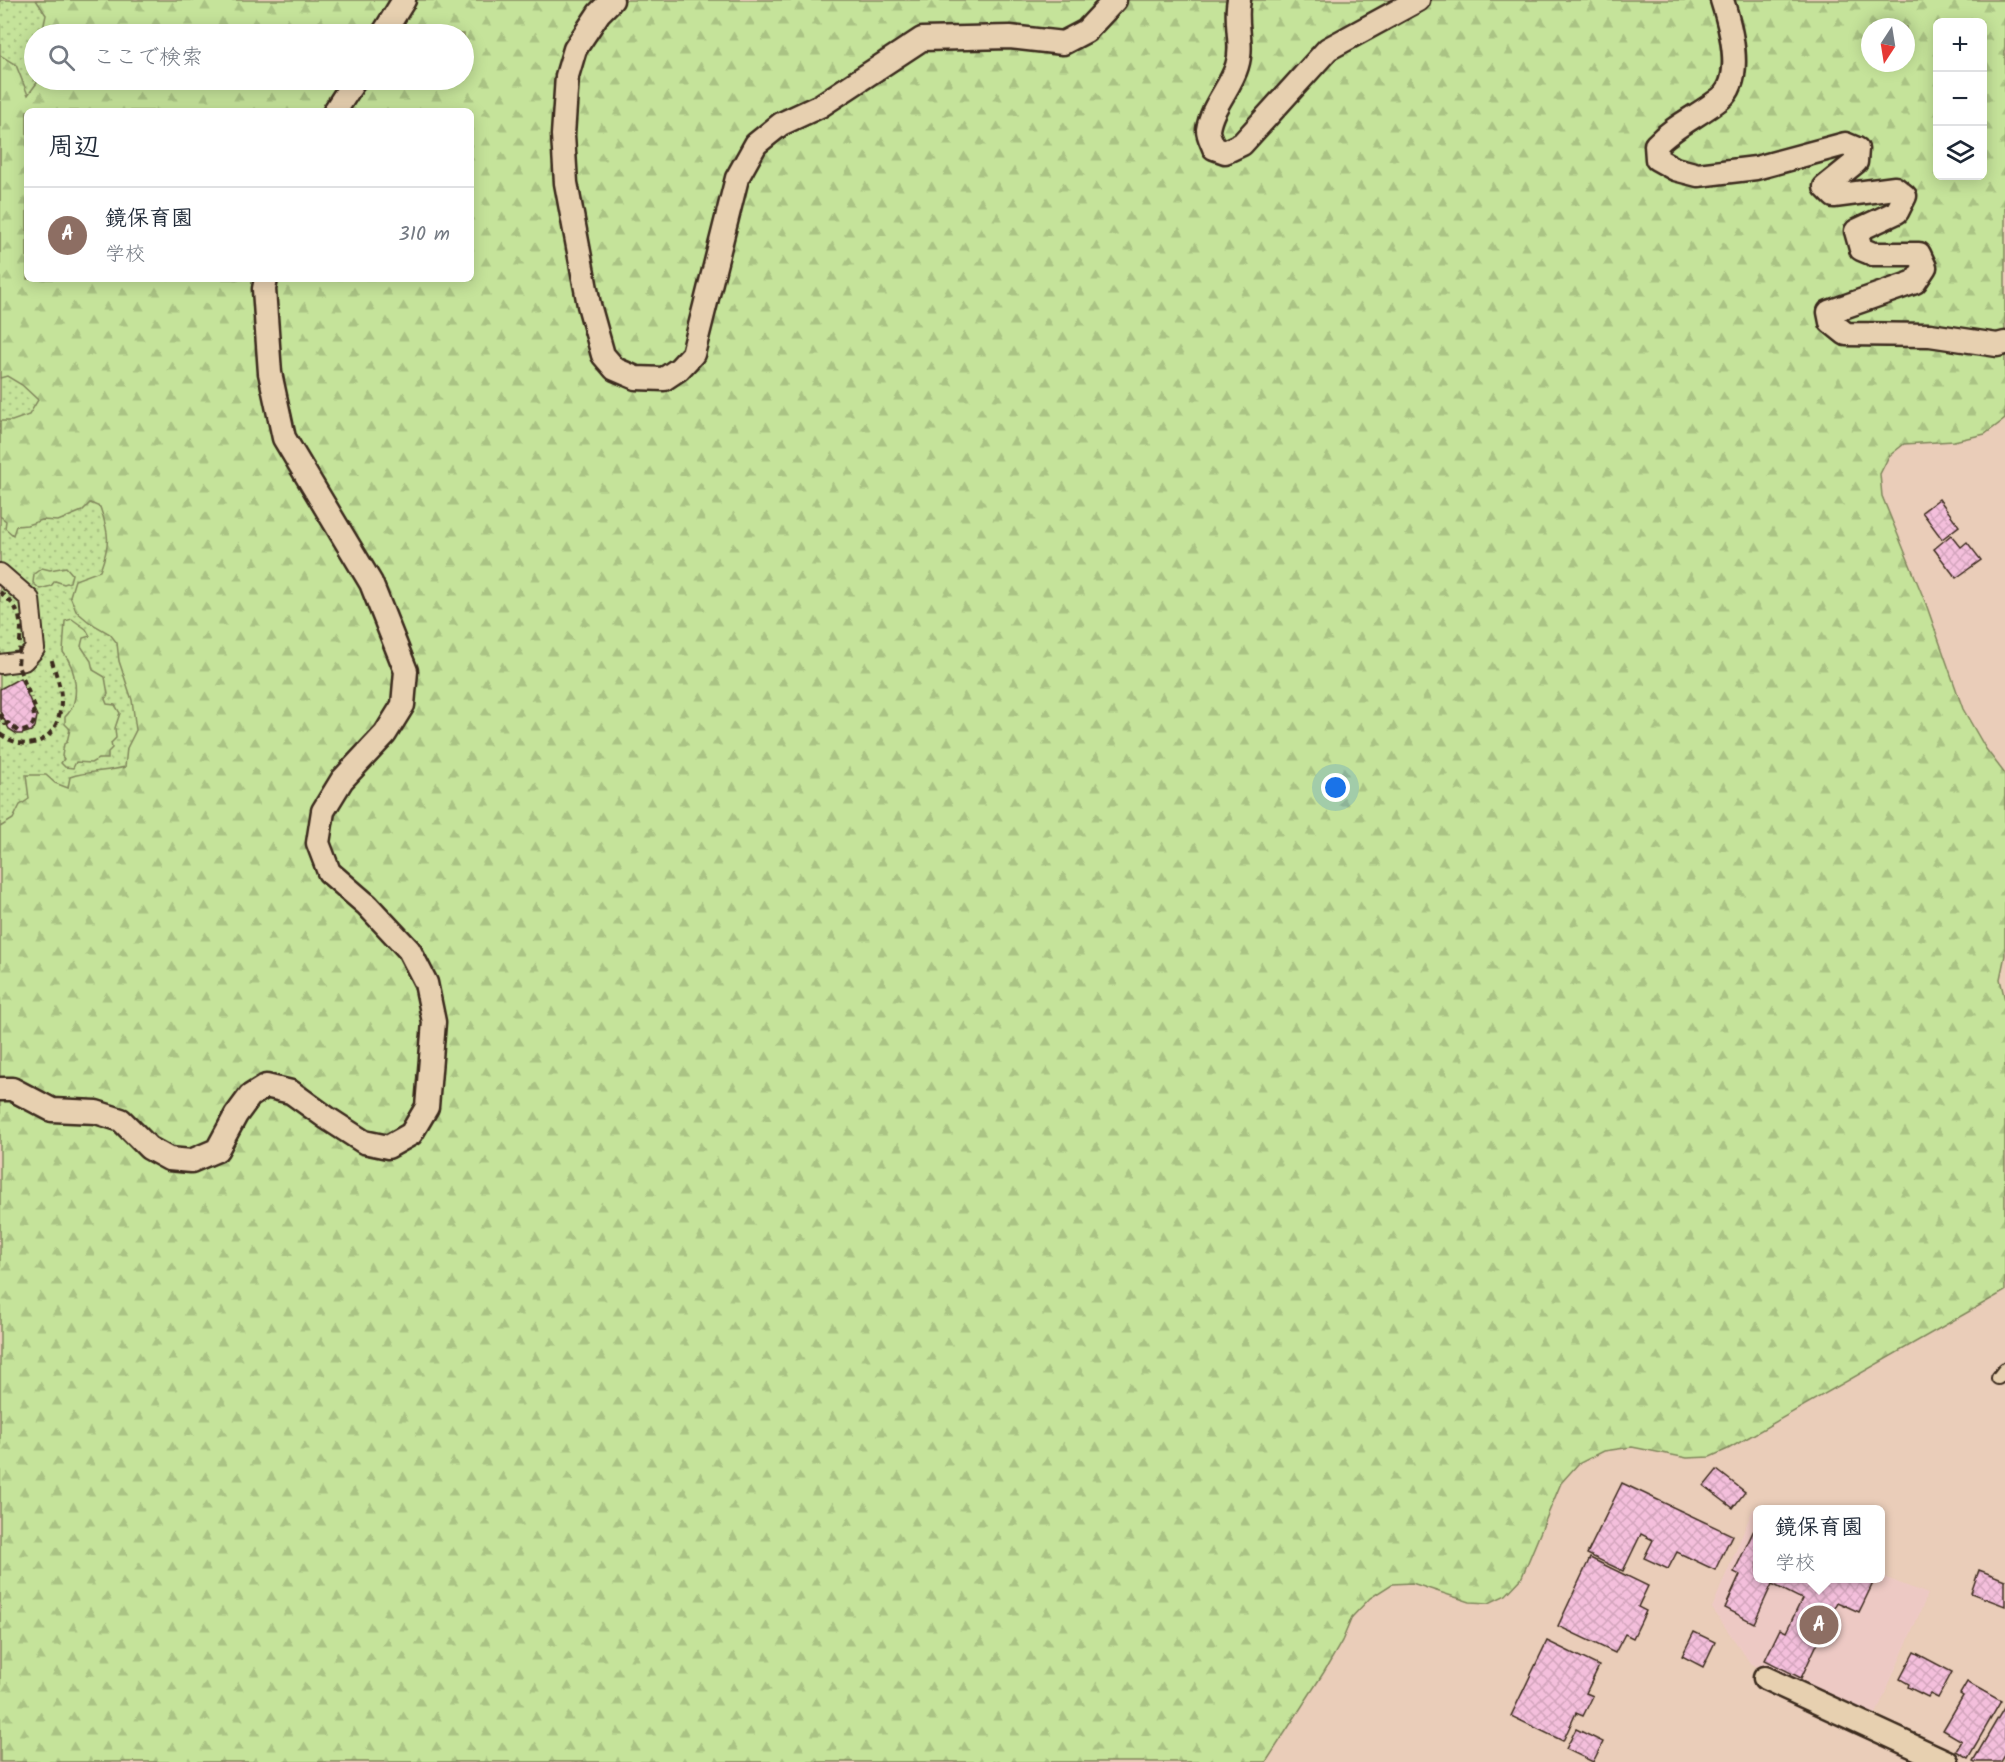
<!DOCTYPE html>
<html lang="ja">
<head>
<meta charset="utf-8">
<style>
  body { margin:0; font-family:Kalam,"Klee One",sans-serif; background:#f2f2f3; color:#1f2937 }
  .controls { position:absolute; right:18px; top:18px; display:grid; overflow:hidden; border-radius:9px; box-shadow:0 3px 15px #0003 }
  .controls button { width:54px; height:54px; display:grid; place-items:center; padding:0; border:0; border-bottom:2px solid #e0e1e3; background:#fff; color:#1f2937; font:30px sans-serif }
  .compass { position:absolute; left:1861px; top:18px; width:54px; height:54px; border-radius:50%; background:#fff; box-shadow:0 3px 15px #0003; rotate:192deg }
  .you { position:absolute; left:1336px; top:788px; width:21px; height:21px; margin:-15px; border:4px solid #fff; border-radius:50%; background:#1a73e8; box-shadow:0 0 0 9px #1a73e833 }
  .badge { display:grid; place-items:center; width:39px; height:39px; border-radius:50%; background:#ea580c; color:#fff; font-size:20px; font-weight:700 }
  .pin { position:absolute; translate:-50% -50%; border:3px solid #fff; box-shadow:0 2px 6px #0006 }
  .popup { position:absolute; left:1753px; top:1505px; width:132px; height:78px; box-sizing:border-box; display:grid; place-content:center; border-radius:9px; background:#fff; filter:drop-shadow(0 2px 4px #0005); font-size:20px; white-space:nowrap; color:#747a83 }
  .popup b { font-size:22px; color:#1f2937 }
  .popup::after { content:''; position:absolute; left:50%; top:100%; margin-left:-12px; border:12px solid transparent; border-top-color:#fff }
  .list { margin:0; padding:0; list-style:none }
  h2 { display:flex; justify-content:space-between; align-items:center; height:78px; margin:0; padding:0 24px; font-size:26px }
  h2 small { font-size:20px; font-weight:400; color:#747a83 }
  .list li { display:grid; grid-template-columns:39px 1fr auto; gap:18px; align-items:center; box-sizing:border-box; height:96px; padding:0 24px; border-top:2px solid #e0e1e3 }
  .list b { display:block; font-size:22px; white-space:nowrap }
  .list p { margin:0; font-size:20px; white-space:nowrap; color:#747a83 }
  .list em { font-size:20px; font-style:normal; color:#747a83 }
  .icon { flex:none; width:33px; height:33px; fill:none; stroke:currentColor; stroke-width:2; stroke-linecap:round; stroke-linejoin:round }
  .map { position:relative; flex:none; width:2005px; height:1762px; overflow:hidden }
  .search { position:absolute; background:#fff; box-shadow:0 3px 15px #0003; left:24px; top:24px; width:450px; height:66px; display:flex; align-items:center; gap:15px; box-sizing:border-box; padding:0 21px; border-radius:33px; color:#747a83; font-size:22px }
  .panel { position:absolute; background:#fff; box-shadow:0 3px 15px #0003; left:24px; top:108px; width:450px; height:174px; border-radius:9px }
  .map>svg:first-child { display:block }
  .built { fill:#edc9c4 }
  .grass { fill:url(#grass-dots); stroke:#80865c; stroke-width:1.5 }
  .forest { fill:url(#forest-firs); stroke:#80865c; stroke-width:1.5; fill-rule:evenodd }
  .building { fill:url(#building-cross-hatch); stroke:#3b2a1e; stroke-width:1.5 }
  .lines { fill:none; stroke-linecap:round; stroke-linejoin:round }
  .service-casing { stroke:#3b2a1e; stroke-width:16 }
  .pedestrian-casing { stroke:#3b2a1e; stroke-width:22 }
  .minor-casing { stroke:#3b2a1e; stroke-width:27 }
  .path { stroke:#3b2a1e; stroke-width:4; stroke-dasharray:6 4.5; stroke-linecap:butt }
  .service { stroke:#e7d0b0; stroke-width:12 }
  .pedestrian { stroke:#e7d0b0; stroke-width:18 }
  .minor { stroke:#e7d0b0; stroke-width:22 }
  .path-bridge { stroke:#3b2a1e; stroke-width:4; stroke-dasharray:6 4.5; stroke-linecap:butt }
</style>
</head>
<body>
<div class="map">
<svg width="2005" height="1762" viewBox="0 0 2005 1762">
  <defs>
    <pattern id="grass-dots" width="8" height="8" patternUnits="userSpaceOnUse" patternTransform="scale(1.5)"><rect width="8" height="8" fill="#c5e39a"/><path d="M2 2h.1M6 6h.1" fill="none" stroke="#aac384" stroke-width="1.8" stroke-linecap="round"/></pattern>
    <pattern id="forest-firs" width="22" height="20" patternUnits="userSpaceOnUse" patternTransform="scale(1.5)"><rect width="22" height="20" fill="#c5e39a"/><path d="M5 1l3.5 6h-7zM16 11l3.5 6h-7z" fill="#aac384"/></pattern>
    <pattern id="building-cross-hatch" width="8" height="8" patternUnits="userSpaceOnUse" patternTransform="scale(1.5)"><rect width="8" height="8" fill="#f4bfdc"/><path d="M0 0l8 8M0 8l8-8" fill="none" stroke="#d2a4bc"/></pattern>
  </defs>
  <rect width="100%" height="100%" fill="#eacdb9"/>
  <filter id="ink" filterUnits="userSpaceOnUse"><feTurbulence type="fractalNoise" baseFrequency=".0167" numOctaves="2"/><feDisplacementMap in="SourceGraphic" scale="12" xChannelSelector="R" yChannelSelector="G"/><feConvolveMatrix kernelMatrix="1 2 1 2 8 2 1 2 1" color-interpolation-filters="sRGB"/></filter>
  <g filter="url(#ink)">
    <path class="built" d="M1753,1509L1757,1511L1758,1578H1880L1881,1576L1928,1594L1873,1721L1750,1663L1712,1608Z"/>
    <path class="grass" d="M0,0H108L113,34H34V80H118L27,111V279H147L171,766L0,851Z"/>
    <g class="forest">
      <path d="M36,0H2005V419L1985,434L1954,441L1904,444L1889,456L1880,474L1882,496L1926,604L1963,709L1986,749L2005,774V955L2000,979L2005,1000V1291L1728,1449L1710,1457L1687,1458L1632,1447L1604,1451L1578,1464L1561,1483L1521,1579L1506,1595L1489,1603L1470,1602L1412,1583L1392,1584L1370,1598L1352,1617L1342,1641L1324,1672L1266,1762H0V827L13,819L20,805L29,799L26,775H46L55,783L68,788L70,777C88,771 106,772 125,767L127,748L136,730L132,700L119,661L117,643L110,634L89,622L76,611L70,596L75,580L100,571C110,543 110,536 100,507L90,503L82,511L58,521L42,520L27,525L16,526L13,535L5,528L6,521L0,516V421H12L29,415L38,400L22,385L7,376L0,378V55L16,65L28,95L39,80H464V34H42L46,15ZM1938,22H1982V176H1938ZM1870,27H1906V63H1870ZM27,111H471V279H27Z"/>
      <path d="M66,567L72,574L70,582L64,584L55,581L51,586L40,589L33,583L34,574L42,568L50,570Z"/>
      <path d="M72,619L86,629L90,636L83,638L81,646L91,661L93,670L105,677L108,694L105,699L107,704L115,705L120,713L115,728L116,738L111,743L112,748L108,752V759H98L91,763L76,762L73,768L65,767L61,763L64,759L62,756L64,744L67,742L70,729L65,724V717C82,701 76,668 63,652L65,621Z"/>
    </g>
    <g class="building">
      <path d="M1939,499L1959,526L1942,539L1922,512Z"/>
      <path d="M1951,535L1961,547L1967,542L1981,560L1956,578L1934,549Z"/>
      <path d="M20,678L37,716L35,727L31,731L22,734H17L9,729L0,711V689Z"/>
      <path d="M1717,1470L1745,1492L1733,1508L1704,1486Z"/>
      <path d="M1622,1483L1732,1535L1715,1570L1677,1552L1668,1569L1644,1558L1653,1540L1641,1534L1623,1571L1587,1554Z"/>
      <path d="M1754,1530L1758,1531V1578H1864L1873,1583L1859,1612L1837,1602L1801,1678L1765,1660L1780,1629L1786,1632L1802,1599L1772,1584L1754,1623L1725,1608L1740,1575L1734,1572Z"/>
      <path d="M1590,1558L1648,1586L1638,1607L1646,1611L1633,1638L1625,1634L1615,1653L1558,1626Z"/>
      <path d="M1979,1570L2005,1580V1606L1971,1593Z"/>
      <path d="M1694,1632L1715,1642L1703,1667L1682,1656Z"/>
      <path d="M1547,1641L1599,1666L1586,1693L1593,1696L1583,1716L1576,1713L1563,1741L1511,1716Z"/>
      <path d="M1914,1652L1952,1672L1938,1698L1930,1694L1928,1697L1908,1687L1909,1684L1900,1679Z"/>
      <path d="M1967,1682L2001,1701L1968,1758L1956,1751L1962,1741L1943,1730L1963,1696L1960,1694Z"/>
      <path d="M2005,1706V1755L2001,1762H1975L1973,1761Z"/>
      <path d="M1576,1729L1603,1742L1593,1762L1566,1749Z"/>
    </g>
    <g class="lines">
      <g class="service-casing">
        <path id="service" d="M1998,1378L2005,1369"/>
      </g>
      <g class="pedestrian-casing">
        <path id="pedestrian" d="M0,573L30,599L35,649L24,661L0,664"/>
      </g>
      <g class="minor-casing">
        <g id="minor">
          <path d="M612,0L599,13L575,49L567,76L563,135L566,183L589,305L603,355L615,369L636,378L664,379L679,369L693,354L737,178L756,144L781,124L820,106L922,39L1010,37L1063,43L1086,31L1115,0"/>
          <path d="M1239,0C1234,22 1244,44 1237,66C1231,87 1211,107 1208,130C1208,136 1212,142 1214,148L1225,152L1242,144L1328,49L1418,0"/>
          <path d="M1722,0C1730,25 1745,78 1721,98C1700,115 1675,125 1656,145L1657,159L1675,169L1698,175L1756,168L1845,144L1857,149L1856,162L1825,187L1834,196L1895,188L1905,196L1897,212L1856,231L1861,249L1873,254H1919L1925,267L1915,282L1829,312L1831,322L1846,334L1930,335L1997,345L2005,343"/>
          <path d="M383,34L404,0"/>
          <path d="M335,111L355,80"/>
          <path d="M0,1089H12L52,1110L96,1112L121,1120L149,1148L169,1159L191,1161L217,1150L236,1115L250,1096L266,1086L291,1092L327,1118L364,1142L388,1147L411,1134L427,1107L434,1022L426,983L409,950L367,905L329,872L318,843L323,811L342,780L385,734L403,705L406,671L371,583L284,438L270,373L264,289L266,279"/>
          <path d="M1765,1678L1947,1762"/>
        </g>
      </g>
      <g class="path">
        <path d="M0,714L5,724L8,723L18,731C30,732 37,723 33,712L36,710L31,698"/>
        <path d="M0,734C32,757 62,737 61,698C61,685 54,670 51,657"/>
      </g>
      <use href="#service" class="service"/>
      <use href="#pedestrian" class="pedestrian"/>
      <use href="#minor" class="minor"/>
      <path class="path-bridge" d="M0,592L14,605L19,616L21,628L18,666L31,698"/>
    </g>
  </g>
</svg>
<div class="controls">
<button>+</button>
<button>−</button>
<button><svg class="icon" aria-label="layers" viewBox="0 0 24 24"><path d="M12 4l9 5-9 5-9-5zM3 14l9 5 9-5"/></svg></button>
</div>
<svg class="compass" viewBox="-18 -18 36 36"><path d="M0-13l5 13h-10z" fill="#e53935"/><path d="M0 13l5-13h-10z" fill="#747a83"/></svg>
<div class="you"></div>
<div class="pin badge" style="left:1819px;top:1625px;background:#8d6e63">A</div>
<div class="popup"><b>鏡保育園</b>学校</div>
<div class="search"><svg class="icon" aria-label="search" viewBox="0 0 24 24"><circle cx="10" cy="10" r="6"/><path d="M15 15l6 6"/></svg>ここで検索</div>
<section class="panel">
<h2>周辺<small></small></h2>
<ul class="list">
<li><span class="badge" style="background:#8d6e63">A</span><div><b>鏡保育園</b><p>学校</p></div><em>310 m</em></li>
</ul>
</section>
</div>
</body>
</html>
